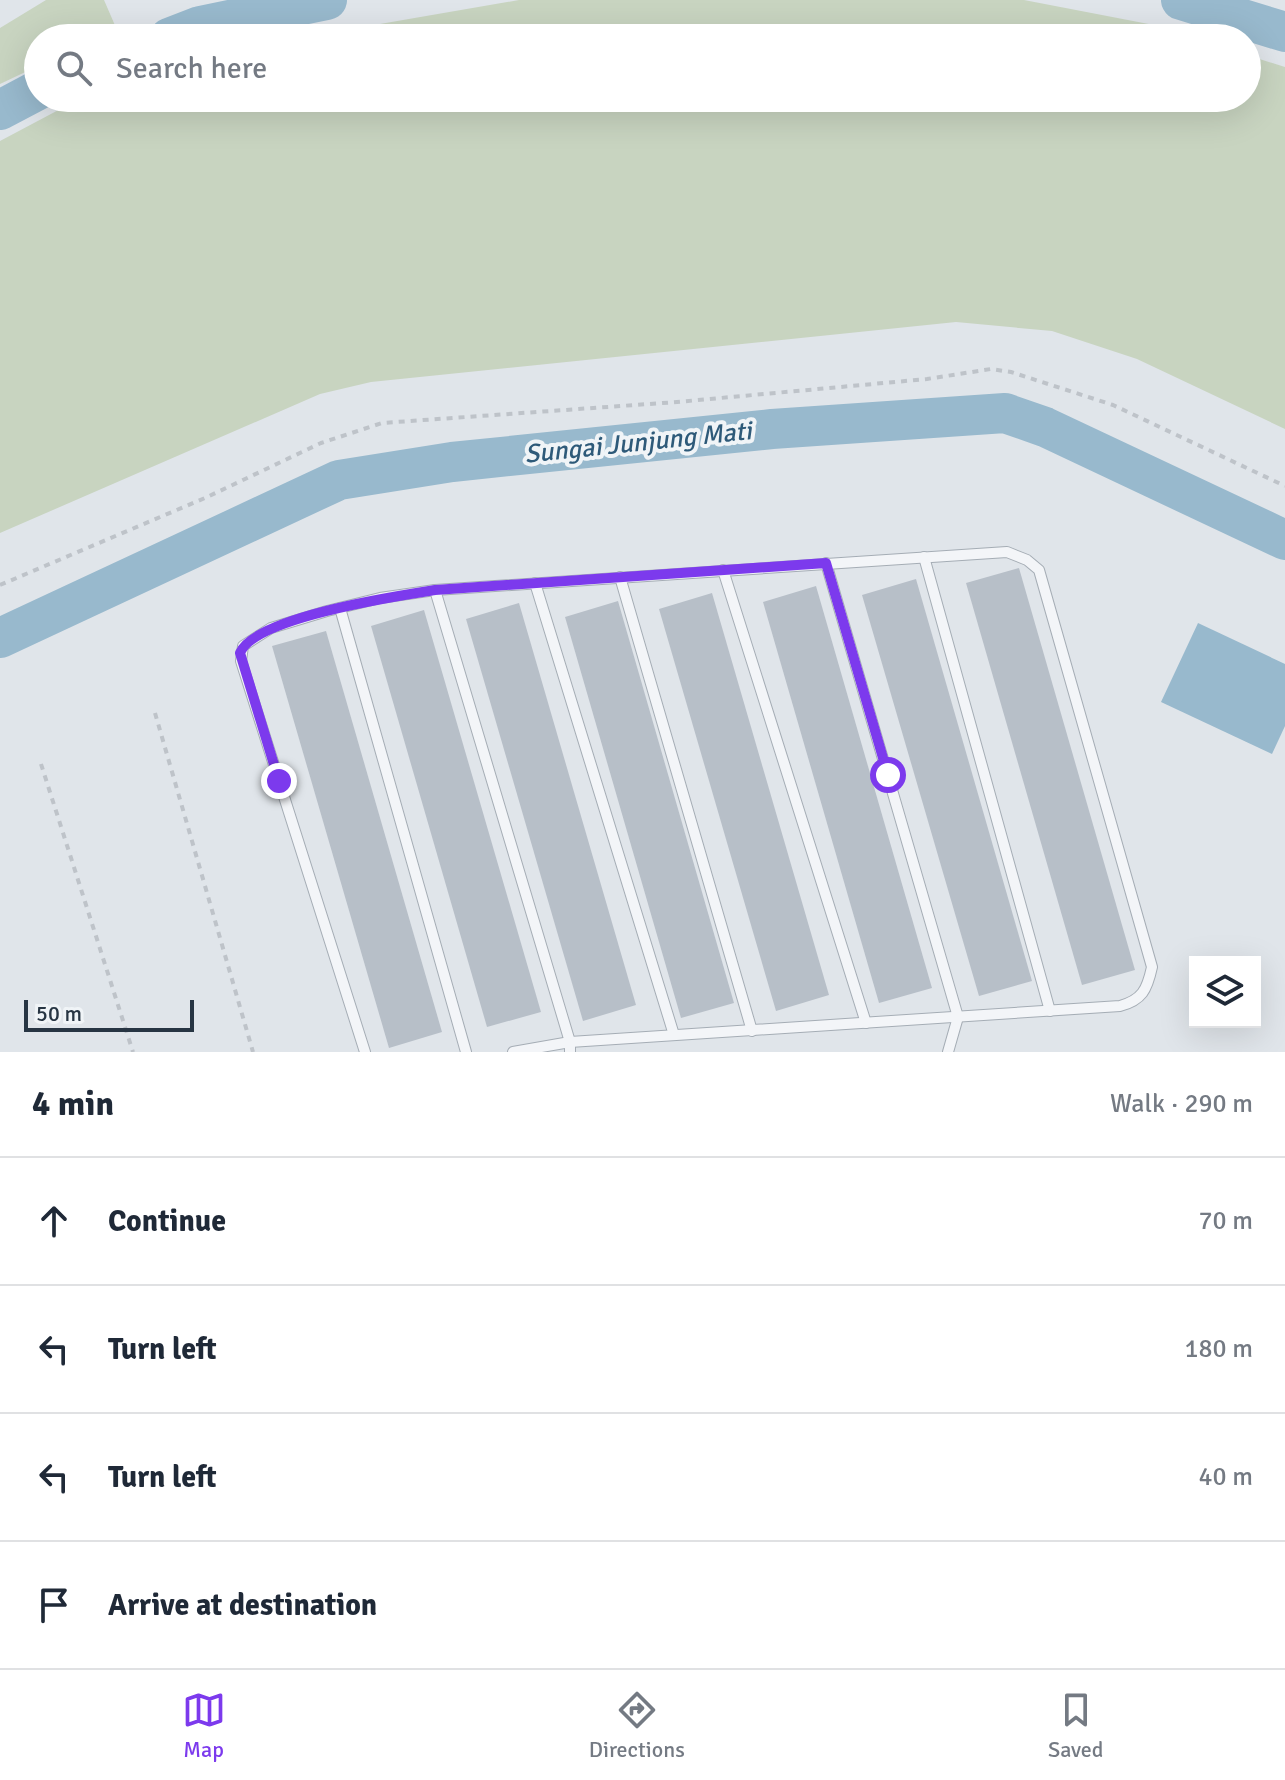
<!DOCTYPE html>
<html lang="en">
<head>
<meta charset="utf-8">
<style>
  body { margin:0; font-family:Signika,sans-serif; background:#f6f6f7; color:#1f2937 }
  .controls { position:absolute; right:24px; bottom:24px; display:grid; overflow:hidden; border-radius:0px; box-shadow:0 8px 32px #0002 }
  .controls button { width:72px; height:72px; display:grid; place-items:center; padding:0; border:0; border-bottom:2px solid #e0e1e3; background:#fff; color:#1f2937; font:40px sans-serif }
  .scale { position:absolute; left:24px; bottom:20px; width:170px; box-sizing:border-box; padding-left:8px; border:4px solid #273543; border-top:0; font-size:22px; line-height:28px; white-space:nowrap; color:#273543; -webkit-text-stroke:6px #f0f4f7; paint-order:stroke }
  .stop { position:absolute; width:24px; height:24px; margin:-18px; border:6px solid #7c3aed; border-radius:50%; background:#fff }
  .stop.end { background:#7c3aed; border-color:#fff; box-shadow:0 2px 8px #0008 }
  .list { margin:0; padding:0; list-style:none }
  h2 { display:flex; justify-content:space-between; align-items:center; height:104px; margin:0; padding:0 32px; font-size:34px }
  h2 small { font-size:26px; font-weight:400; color:#747a83 }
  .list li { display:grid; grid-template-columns:52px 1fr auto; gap:24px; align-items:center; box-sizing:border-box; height:128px; padding:0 32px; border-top:2px solid #e0e1e3 }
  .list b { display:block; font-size:30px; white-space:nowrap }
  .list em { font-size:26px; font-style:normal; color:#747a83 }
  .icon { flex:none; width:44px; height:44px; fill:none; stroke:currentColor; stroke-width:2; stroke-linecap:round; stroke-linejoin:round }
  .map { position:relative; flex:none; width:1285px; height:1052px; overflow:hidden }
  .search { position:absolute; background:#fff; box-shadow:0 8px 32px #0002; left:24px; right:24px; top:24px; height:88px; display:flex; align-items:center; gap:20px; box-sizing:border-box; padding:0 28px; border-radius:44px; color:#747a83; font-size:30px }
  .sheet { height:616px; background:#fff }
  nav { display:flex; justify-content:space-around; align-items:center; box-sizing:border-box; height:112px; border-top:2px solid #e0e1e3; background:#fff; font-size:22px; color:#747a83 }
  nav a { display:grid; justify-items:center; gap:4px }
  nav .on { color:#7c3aed }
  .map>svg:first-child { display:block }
  .green { fill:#c8d4c0 }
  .water { fill:#98b9cd }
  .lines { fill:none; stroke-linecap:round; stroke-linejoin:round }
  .river { stroke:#98b9cd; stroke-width:40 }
  .building { fill:#b7bfc8 }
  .service-casing { stroke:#a5adb5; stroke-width:12 }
  .path { stroke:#bec3c9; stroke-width:4; stroke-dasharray:6 6; stroke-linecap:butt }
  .service { stroke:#f3f5f8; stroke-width:10 }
  .route { stroke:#7c3aed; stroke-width:10 }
  .labels { text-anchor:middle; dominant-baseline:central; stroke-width:8; stroke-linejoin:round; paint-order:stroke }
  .water-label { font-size:26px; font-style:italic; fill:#2e5a79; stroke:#f0f4f7 }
</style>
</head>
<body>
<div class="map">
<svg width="1285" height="1052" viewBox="0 0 1285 1052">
  <rect width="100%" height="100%" fill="#e0e5ea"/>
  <g class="green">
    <path d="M46,0H104L117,30L99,38H38V66L0,84V28Z"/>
    <path d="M519,0H1024L1159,26L1195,38H299Z"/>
    <path d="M1247,55L1285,67V429L1137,359L1052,331L956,322L371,382L320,394L0,533V141L66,106L87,98H1247Z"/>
  </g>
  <path class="water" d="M1198,623L1285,664V726L1272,754L1161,702Z"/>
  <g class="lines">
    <g class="river">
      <path d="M1181,0L1285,32"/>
      <path d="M169,38L200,26L327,0"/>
      <path d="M0,110L38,90"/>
      <path d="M0,638L339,480L452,462L772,429L1005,413L1045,427L1285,540"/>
    </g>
  </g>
  <g class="building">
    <path d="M1019,568L1135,970L1082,985L966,583Z"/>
    <path d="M916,579L1032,981L979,996L862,595Z"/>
    <path d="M816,586L932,988L879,1003L763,602Z"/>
    <path d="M712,593L829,995L776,1011L659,609Z"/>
    <path d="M618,601L734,1003L681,1018L565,617Z"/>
    <path d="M519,603L636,1005L583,1021L466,619Z"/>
    <path d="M424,610L541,1012L487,1027L371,626Z"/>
    <path d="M326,631L442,1032L389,1048L272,646Z"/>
  </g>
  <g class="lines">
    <g class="service-casing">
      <g id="service">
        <path d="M924,557L1050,1011"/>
        <path d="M826,563L958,1017L948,1052"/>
        <path d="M723,570L866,1023"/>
        <path d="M620,577L752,1031"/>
        <path d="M535,583L674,1035"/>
        <path d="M435,590L570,1042V1052"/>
        <path d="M340,608L466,1052"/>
        <path d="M365,1052L241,661L243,646L271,628L327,611L380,598L435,590L1007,552L1027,560L1039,570L1152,967C1147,990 1142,1000 1120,1006L570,1042L513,1052"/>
      </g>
    </g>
    <g class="path">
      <path d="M0,585L205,498L321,443L382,423L677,402L927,379L991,369L1011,372L1113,405L1285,486"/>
      <path d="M155,713L253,1052"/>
      <path d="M41,764L133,1052"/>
    </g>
    <use href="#service" class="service"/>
  </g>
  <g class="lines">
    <path class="route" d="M279,781L240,653C255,617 397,596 435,590L826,563L888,775"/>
  </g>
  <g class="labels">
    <g class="water-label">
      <text transform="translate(638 443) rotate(-6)">Sungai Junjung Mati</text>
    </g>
  </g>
</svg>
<div class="controls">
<button><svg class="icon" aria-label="layers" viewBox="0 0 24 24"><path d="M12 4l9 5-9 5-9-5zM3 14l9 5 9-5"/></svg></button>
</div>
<div class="scale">50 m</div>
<div class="stop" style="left:888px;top:775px"></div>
<div class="stop end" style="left:279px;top:781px"></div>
<div class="search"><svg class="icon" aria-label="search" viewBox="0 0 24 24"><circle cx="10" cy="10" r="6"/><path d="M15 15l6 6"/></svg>Search here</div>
</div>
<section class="sheet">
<h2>4 min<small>Walk · 290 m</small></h2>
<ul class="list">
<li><svg class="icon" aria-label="ahead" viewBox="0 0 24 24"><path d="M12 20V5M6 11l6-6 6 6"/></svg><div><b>Continue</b></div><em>70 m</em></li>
<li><svg class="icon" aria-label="left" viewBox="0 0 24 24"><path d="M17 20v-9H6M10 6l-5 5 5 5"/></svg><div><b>Turn left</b></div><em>180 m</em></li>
<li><svg class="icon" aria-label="left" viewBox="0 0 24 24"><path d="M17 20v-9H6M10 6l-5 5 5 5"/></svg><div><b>Turn left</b></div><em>40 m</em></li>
<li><svg class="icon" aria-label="arrive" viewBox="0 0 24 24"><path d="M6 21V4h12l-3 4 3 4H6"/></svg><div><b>Arrive at destination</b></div></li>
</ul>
</section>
<nav>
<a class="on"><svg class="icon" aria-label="map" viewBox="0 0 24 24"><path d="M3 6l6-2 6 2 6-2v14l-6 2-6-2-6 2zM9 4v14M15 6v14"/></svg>Map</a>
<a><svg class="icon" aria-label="directions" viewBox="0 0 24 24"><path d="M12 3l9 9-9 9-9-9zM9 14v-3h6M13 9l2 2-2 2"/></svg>Directions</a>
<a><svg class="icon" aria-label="saved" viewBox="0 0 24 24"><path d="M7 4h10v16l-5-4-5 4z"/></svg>Saved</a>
</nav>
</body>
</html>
